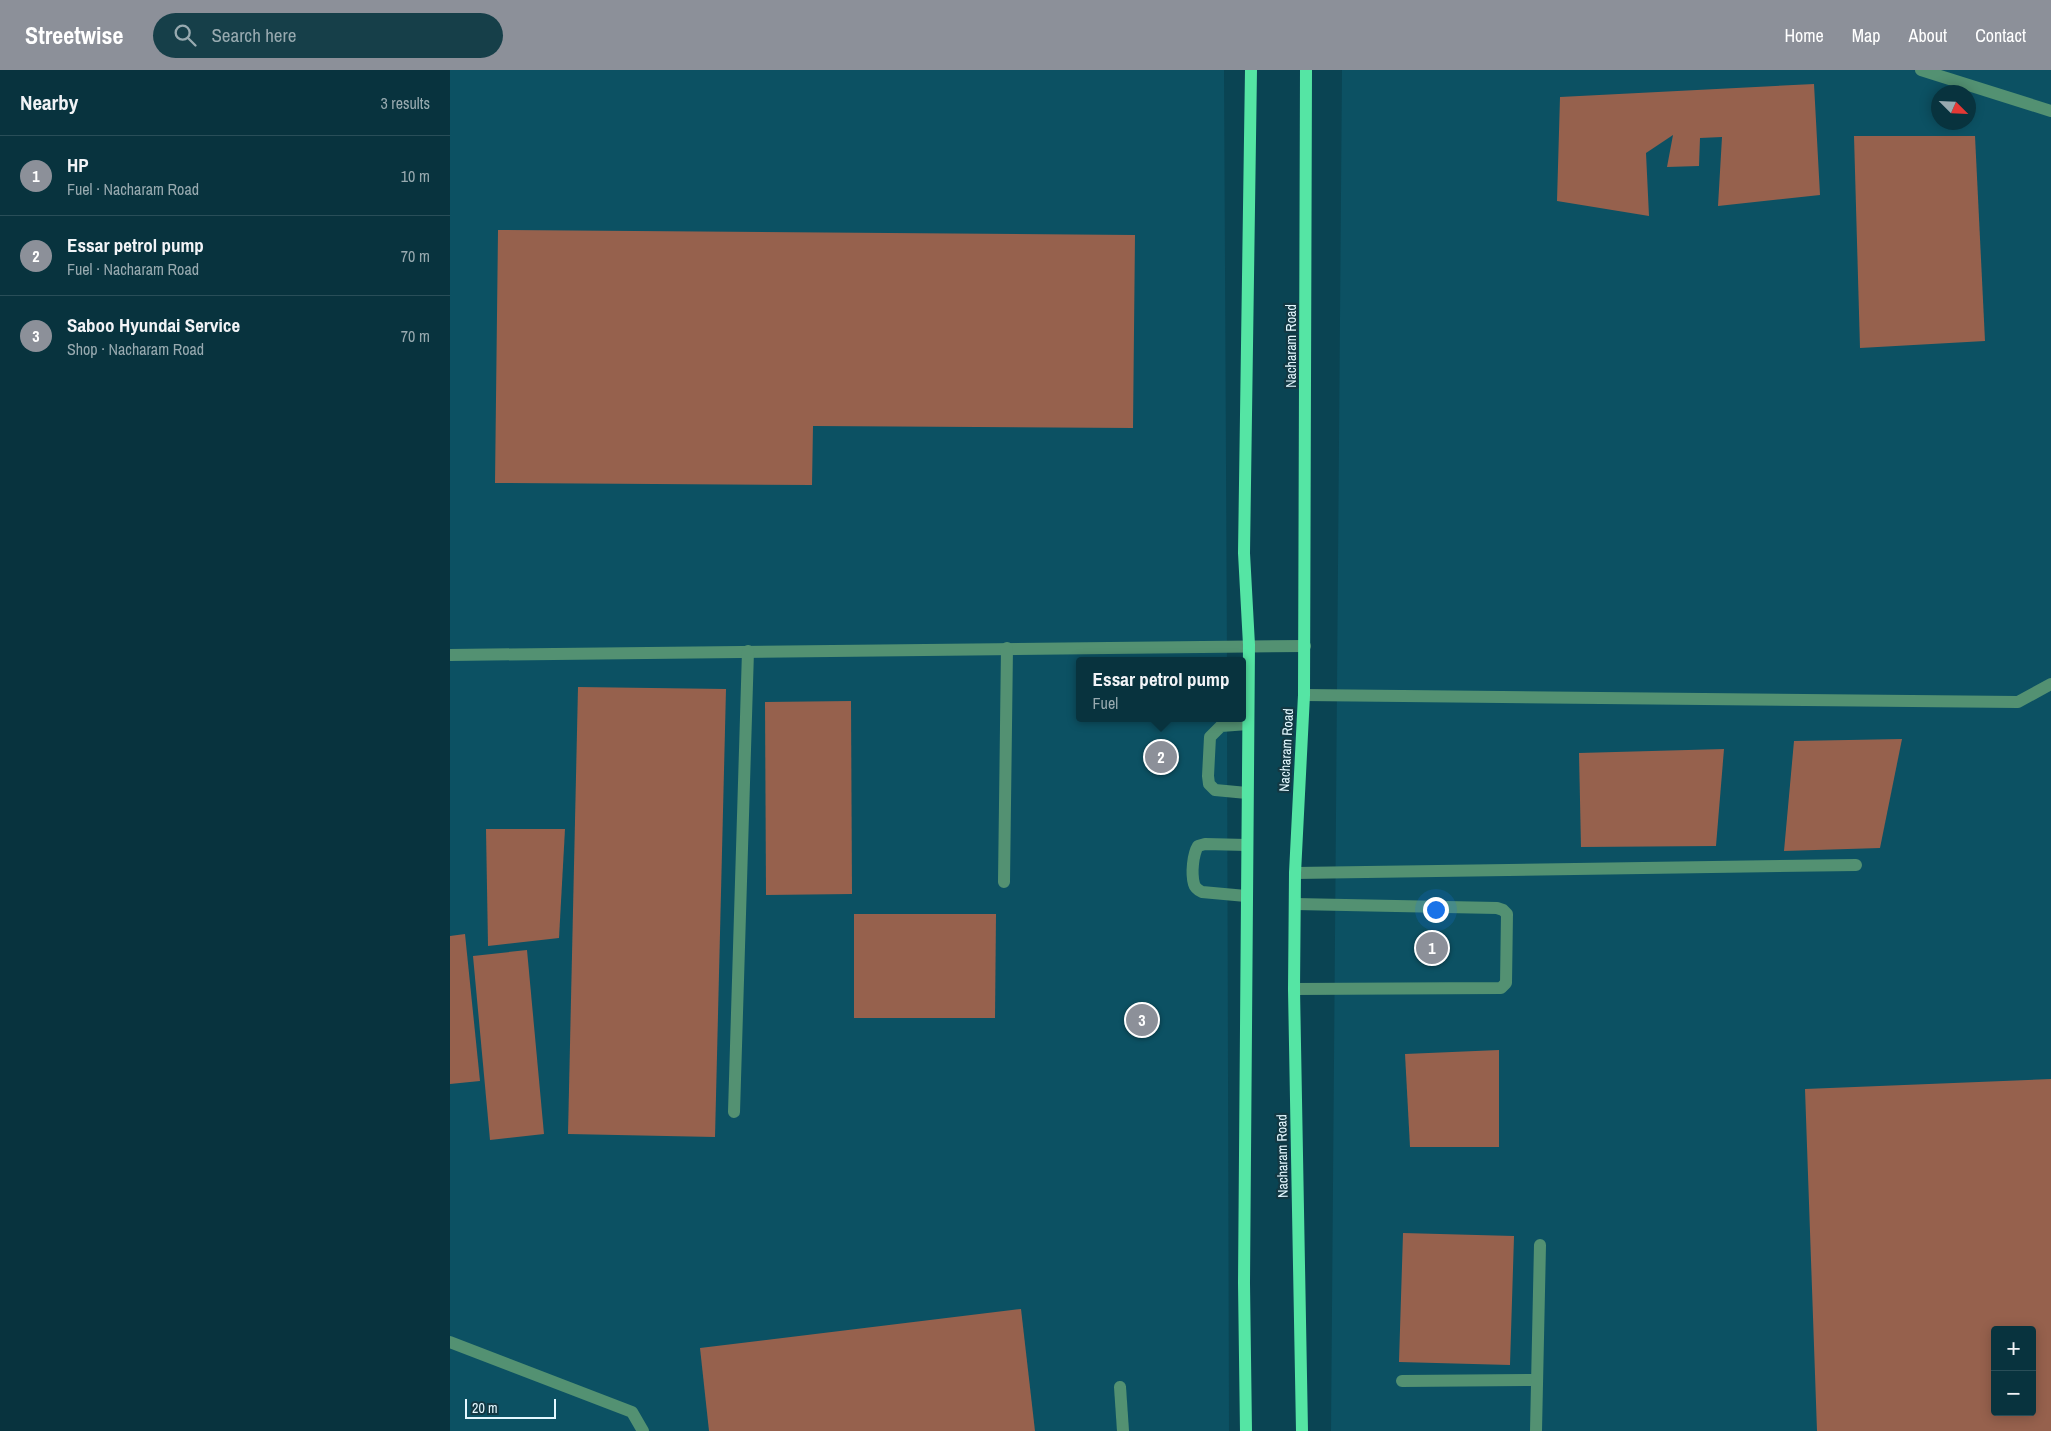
<!DOCTYPE html>
<html lang="en">
<head>
<meta charset="utf-8">
<style>
  body { margin:0; font-family:"Archivo Narrow",sans-serif; background:#163f49; color:#f1f3f6 }
  .controls { position:absolute; right:15px; bottom:15px; display:grid; overflow:hidden; border-radius:5px; box-shadow:0 2px 12px #0003 }
  .controls button { width:45px; height:45px; display:grid; place-items:center; padding:0; border:0; border-bottom:1px solid #294e58; background:#08333e; color:#f1f3f6; font:25px sans-serif }
  .compass { position:absolute; left:1481px; top:15px; width:45px; height:45px; border-radius:50%; background:#08333e; box-shadow:0 2px 12px #0003; rotate:114deg }
  .scale { position:absolute; left:15px; bottom:12px; width:91px; box-sizing:border-box; padding-left:5px; border:2px solid #e4f8ff; border-top:0; font-size:14px; line-height:18px; white-space:nowrap; color:#e4f8ff; -webkit-text-stroke:4px #133843; paint-order:stroke }
  .you { position:absolute; left:985px; top:839px; width:18px; height:18px; margin:-12px; border:4px solid #fff; border-radius:50%; background:#1a73e8; box-shadow:0 0 0 8px #1a73e833 }
  .badge { display:grid; place-items:center; width:32px; height:32px; border-radius:50%; background:#8c9099; color:#fff; font-size:16px; font-weight:700 }
  .pin { position:absolute; translate:-50% -50%; border:2px solid #fff; box-shadow:0 1px 5px #0006 }
  .popup { position:absolute; left:626px; top:587px; width:170px; height:65px; box-sizing:border-box; display:grid; place-content:center; border-radius:5px; background:#08333e; filter:drop-shadow(0 1px 4px #0005); font-size:16px; white-space:nowrap; color:#98aab0 }
  .popup b { font-size:19px; color:#f1f3f6 }
  .popup::after { content:''; position:absolute; left:50%; top:100%; margin-left:-10px; border:10px solid transparent; border-top-color:#08333e }
  .list { margin:0; padding:0; list-style:none }
  h2 { display:flex; justify-content:space-between; align-items:center; height:65px; margin:0; padding:0 20px; font-size:21px }
  h2 small { font-size:16px; font-weight:400; color:#98aab0 }
  .list li { display:grid; grid-template-columns:32px 1fr auto; gap:15px; align-items:center; box-sizing:border-box; height:80px; padding:0 20px; border-top:1px solid #294e58 }
  .list b { display:block; font-size:19px; white-space:nowrap }
  .list p { margin:0; font-size:16px; white-space:nowrap; color:#98aab0 }
  .list em { font-size:16px; font-style:normal; color:#98aab0 }
  .icon { flex:none; width:28px; height:28px; fill:none; stroke:currentColor; stroke-width:2; stroke-linecap:round; stroke-linejoin:round }
  .map { position:relative; flex:none; width:1601px; height:1361px; overflow:hidden }
  header { display:flex; align-items:center; gap:30px; box-sizing:border-box; height:70px; padding:0 25px; background:#8c9099; color:#fff }
  header strong { font-size:24px }
  nav { display:flex; gap:28px; margin-inline-start:auto; font-size:18px }
  .search { width:350px; height:45px; background:#163f49; display:flex; align-items:center; gap:12px; box-sizing:border-box; padding:0 18px; border-radius:28px; color:#98aab0; font-size:19px }
  main { display:flex }
  aside { flex:1; background:#08333e }
  .map>svg:first-child { display:block }
  .built { fill:#0c5163; fill-rule:evenodd }
  .building { fill:#96614d; fill-rule:evenodd }
  .lines { fill:none; stroke-linecap:round; stroke-linejoin:round }
  .minor { stroke:#539172; stroke-width:12 }
  .major { stroke:#55e5a4; stroke-width:12 }
  .labels { text-anchor:middle; dominant-baseline:central; stroke-width:4.5; stroke-linejoin:round; paint-order:stroke }
  .street-label { font-size:14px; fill:#e4f8ff; stroke:#133843 }
</style>
</head>
<body>
<header>
<strong>Streetwise</strong>
<div class="search"><svg class="icon" aria-label="search" viewBox="0 0 24 24"><circle cx="10" cy="10" r="6"/><path d="M15 15l6 6"/></svg>Search here</div>
<nav><a>Home</a><a>Map</a><a>About</a><a>Contact</a></nav>
</header>
<main>
<aside>
<h2>Nearby<small>3 results</small></h2>
<ul class="list">
<li><span class="badge">1</span><div><b>HP</b><p>Fuel · Nacharam Road</p></div><em>10 m</em></li>
<li><span class="badge">2</span><div><b>Essar petrol pump</b><p>Fuel · Nacharam Road</p></div><em>70 m</em></li>
<li><span class="badge">3</span><div><b>Saboo Hyundai Service</b><p>Shop · Nacharam Road</p></div><em>70 m</em></li>
</ul>
</aside>
<div class="map">
<svg width="1601" height="1361" viewBox="0 0 1601 1361">
  <rect width="100%" height="100%" fill="#0a4453"/>
  <g class="built">
    <path d="M0,0H774L777,591H630V648H777L779,1361H0Z"/>
    <path d="M892,0H1601V1361H881ZM1488,22H1518V52H1488ZM1545,1260H1582V1342H1545Z"/>
  </g>
  <g class="building">
    <path d="M1364,14L1370,125L1268,136L1272,67L1250,68L1249,96L1217,97L1223,65L1196,83L1199,146L1107,131L1110,27Z"/>
    <path d="M1404,66H1525L1535,271L1410,278Z"/>
    <path d="M48,160L685,165L683,358L363,356L362,415L45,413Z"/>
    <path d="M128,617L276,619L265,1067L118,1064Z"/>
    <path d="M401,631L402,824L316,825L315,632Z"/>
    <path d="M1452,669L1430,778L1334,781L1344,671Z"/>
    <path d="M1274,679L1266,776L1131,777L1129,683Z"/>
    <path d="M36,759H115L109,868L38,876Z"/>
    <path d="M404,844H546L545,948H404Z"/>
    <path d="M15,864L30,1011L0,1014V866Z"/>
    <path d="M77,880L94,1064L40,1070L23,886Z"/>
    <path d="M1049,980V1077H960L955,984Z"/>
    <path d="M1601,1009V1361H1367L1355,1019ZM1545,1260H1582V1342H1545Z"/>
    <path d="M953,1163L1064,1166L1060,1295L949,1292Z"/>
    <path d="M571,1239L585,1361H259L250,1278Z"/>
  </g>
  <g class="lines">
    <g class="minor">
      <path d="M1471,0L1601,41"/>
      <path d="M0,585L855,576"/>
      <path d="M854,625L1568,632L1601,614"/>
      <path d="M797,723L765,720L759,714L758,706L760,667L771,656L798,654"/>
      <path d="M845,803L1406,795"/>
      <path d="M554,812L557,578"/>
      <path d="M796,826L752,822C748,820 745,818 744,814C741,803 743,784 748,776L755,774L797,775"/>
      <path d="M844,919L1051,918L1056,913L1057,844L1053,840L1047,838L845,834"/>
      <path d="M284,1042L298,581"/>
      <path d="M0,1272L182,1342L193,1361"/>
      <path d="M952,1311L1086,1310"/>
      <path d="M670,1317L673,1361"/>
      <path d="M1086,1361L1090,1175"/>
    </g>
    <g class="major">
      <path d="M796,1361L794,1213L799,575L794,483L801,0"/>
      <path d="M852,1361L844,919L845,803L854,625L856,0"/>
    </g>
  </g>
  <g class="labels">
    <g class="street-label">
      <text transform="translate(841 276) rotate(-90)">Nacharam Road</text>
      <text transform="translate(836 680) rotate(-87)">Nacharam Road</text>
      <text transform="translate(832 1086) rotate(-91)">Nacharam Road</text>
    </g>
  </g>
</svg>
<div class="controls">
<button>+</button>
<button>−</button>
</div>
<svg class="compass" viewBox="-18 -18 36 36"><path d="M0-13l5 13h-10z" fill="#e53935"/><path d="M0 13l5-13h-10z" fill="#98aab0"/></svg>
<div class="scale">20 m</div>
<div class="you"></div>
<div class="pin badge" style="left:982px;top:878px">1</div>
<div class="pin badge" style="left:711px;top:687px">2</div>
<div class="popup"><b>Essar petrol pump</b>Fuel</div>
<div class="pin badge" style="left:692px;top:950px">3</div>
</div>
</main>
</body>
</html>
